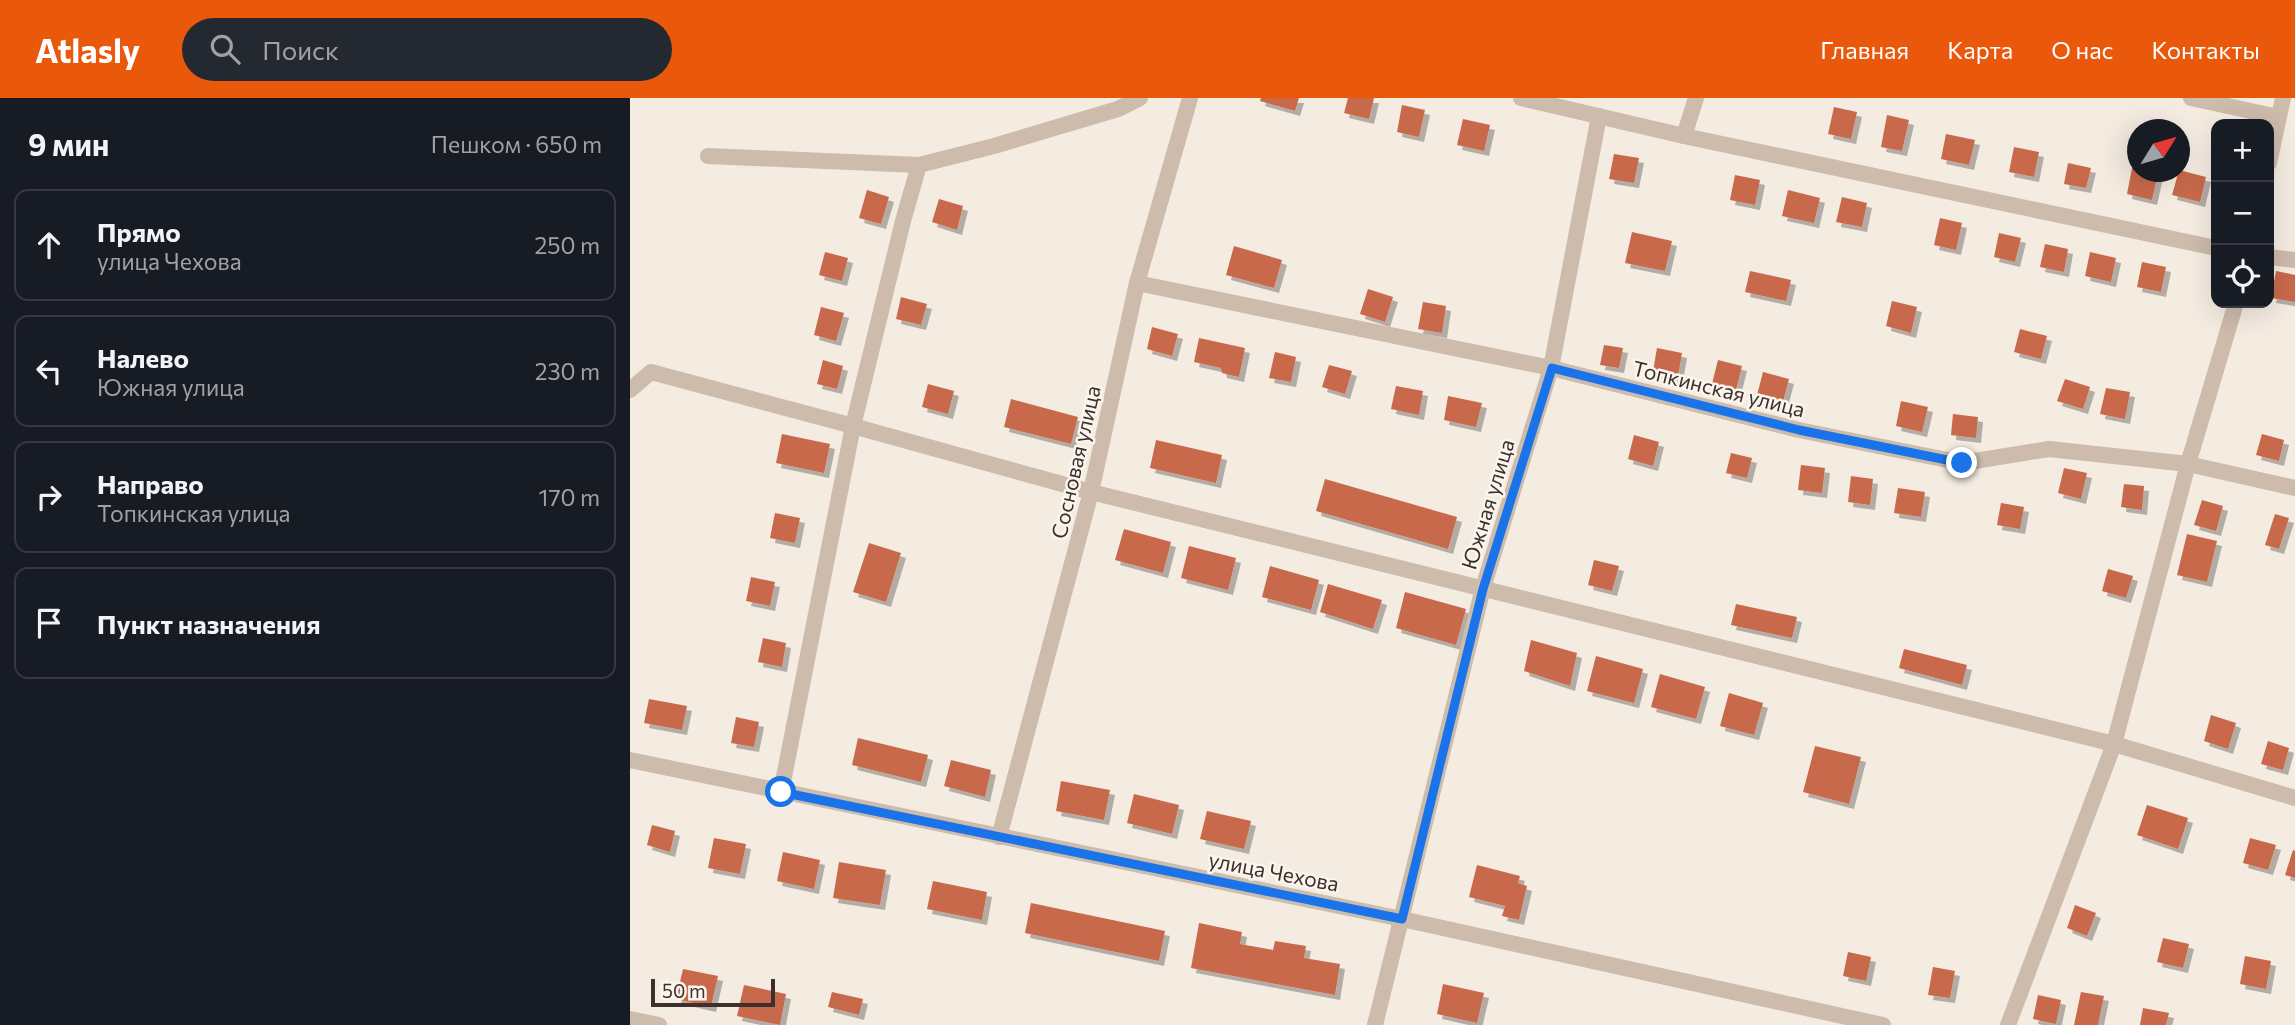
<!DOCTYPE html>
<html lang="ru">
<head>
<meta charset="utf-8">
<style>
  body { margin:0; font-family:Commissioner,sans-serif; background:#242831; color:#f1f3f6 }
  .controls { position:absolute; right:21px; top:21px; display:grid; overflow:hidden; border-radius:14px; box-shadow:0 7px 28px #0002 }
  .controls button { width:63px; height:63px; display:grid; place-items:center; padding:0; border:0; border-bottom:2px solid #363941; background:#171b24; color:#f1f3f6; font:35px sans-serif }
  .compass { position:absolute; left:1497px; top:21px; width:63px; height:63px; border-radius:50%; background:#171b24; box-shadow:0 7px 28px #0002; rotate:53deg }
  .scale { position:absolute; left:21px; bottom:18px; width:124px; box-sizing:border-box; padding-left:7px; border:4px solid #3b302b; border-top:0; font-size:19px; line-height:24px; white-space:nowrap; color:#3b302b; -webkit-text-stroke:5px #fbf5ee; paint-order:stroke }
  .stop { position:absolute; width:21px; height:21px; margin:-16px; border:5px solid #1a73e8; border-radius:50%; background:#fff }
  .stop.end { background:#1a73e8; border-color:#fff; box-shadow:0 2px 7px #0008 }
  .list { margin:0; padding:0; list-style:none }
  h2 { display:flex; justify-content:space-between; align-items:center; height:91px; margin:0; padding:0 28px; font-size:30px }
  h2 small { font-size:23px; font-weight:400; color:#9ea1a6 }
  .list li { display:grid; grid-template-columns:46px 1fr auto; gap:21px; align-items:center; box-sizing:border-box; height:112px; margin:0 14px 14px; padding:0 14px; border:2px solid #363941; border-radius:14px }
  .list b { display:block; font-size:26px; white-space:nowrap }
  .list p { margin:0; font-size:23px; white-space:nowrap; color:#9ea1a6 }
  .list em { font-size:23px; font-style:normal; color:#9ea1a6 }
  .icon { flex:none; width:38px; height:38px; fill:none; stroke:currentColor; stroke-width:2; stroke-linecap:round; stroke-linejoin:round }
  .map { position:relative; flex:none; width:1665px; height:927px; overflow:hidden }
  header { display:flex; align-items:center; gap:42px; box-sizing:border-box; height:98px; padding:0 35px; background:#ea580c; color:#fff }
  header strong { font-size:33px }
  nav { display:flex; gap:38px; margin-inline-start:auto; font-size:24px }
  .search { width:490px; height:63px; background:#242831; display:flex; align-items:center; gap:18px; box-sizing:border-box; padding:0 24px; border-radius:38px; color:#9ea1a6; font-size:26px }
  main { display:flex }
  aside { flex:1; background:#171b24 }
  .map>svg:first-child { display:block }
  .building { fill:#c8694b; filter:url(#shadow) }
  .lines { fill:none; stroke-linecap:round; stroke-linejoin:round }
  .street { stroke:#cdbbac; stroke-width:16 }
  .route { stroke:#1a73e8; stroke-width:9 }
  .labels { text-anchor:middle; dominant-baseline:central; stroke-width:5; stroke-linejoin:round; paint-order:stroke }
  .street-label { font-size:21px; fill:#3b302b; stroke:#fbf5ee }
</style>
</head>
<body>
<header>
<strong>Atlasly</strong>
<div class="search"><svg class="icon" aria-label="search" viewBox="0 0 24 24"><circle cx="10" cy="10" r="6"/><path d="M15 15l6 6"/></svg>Поиск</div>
<nav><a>Главная</a><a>Карта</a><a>О нас</a><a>Контакты</a></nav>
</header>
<main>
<aside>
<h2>9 мин<small>Пешком · 650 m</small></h2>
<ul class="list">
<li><svg class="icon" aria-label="ahead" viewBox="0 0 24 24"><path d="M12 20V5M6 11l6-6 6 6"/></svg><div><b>Прямо</b><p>улица Чехова</p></div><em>250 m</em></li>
<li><svg class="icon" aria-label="left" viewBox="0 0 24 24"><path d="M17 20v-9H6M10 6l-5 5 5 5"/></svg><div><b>Налево</b><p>Южная улица</p></div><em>230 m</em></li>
<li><svg class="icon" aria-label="right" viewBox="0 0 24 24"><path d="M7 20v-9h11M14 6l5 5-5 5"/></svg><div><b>Направо</b><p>Топкинская улица</p></div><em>170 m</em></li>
<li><svg class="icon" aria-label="arrive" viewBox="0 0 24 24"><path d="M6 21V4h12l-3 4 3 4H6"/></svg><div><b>Пункт назначения</b></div></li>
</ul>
</aside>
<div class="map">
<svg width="1665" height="927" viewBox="0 0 1665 927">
  <defs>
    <filter id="shadow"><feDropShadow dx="5" dy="5" stdDeviation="0" flood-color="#0004"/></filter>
  </defs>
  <rect width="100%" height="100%" fill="#f4ebe1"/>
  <g class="building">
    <path d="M631,0H669L665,13L630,3Z"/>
    <path d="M718,0H744L739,21L714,15Z"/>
    <path d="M772,7L795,12L789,39L767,34Z"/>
    <path d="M1204,9L1227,14L1221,41L1198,36Z"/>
    <path d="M1257,17L1279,22L1272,53L1251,49Z"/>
    <path d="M833,21L860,27L854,53L827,47Z"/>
    <path d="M1316,36L1345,42L1339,67L1311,61Z"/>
    <path d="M1384,49L1409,54L1404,79L1379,74Z"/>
    <path d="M984,56L1009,60L1004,85L979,81Z"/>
    <path d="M1438,65L1461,70L1456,90L1434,86Z"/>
    <path d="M1502,70L1507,71V74L1528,75L1522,102L1497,96Z"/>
    <path d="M1549,72L1576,79L1570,104L1542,97Z"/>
    <path d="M1105,77L1130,82L1125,107L1100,102Z"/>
    <path d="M237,92L259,99L251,126L229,120Z"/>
    <path d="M1158,92L1190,100L1184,125L1152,118Z"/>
    <path d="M1212,99L1237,105L1232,129L1206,124Z"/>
    <path d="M309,101L333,108L327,132L302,124Z"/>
    <path d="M1310,120L1332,125L1326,152L1304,147Z"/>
    <path d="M1002,134L1042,143L1035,173L995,165Z"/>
    <path d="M1369,135L1391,140L1385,164L1364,159Z"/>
    <path d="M1415,146L1438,151L1434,174L1410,169Z"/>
    <path d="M604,148L652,162L644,190L596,177Z"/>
    <path d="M195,154L218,160L212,183L189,177Z"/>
    <path d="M1460,154L1486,160L1481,184L1455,178Z"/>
    <path d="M1512,164L1536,169L1531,194L1507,189Z"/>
    <path d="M1120,173L1161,182L1156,203L1115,194Z"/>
    <path d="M1646,173L1665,177V204L1641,200Z"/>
    <path d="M738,191L763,199L755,224L730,216Z"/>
    <path d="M271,199L297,206L291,227L266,221Z"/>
    <path d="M1262,203L1287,209L1281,235L1256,228Z"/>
    <path d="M793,204L816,208L812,235L788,231Z"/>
    <path d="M191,209L214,215L206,243L184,237Z"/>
    <path d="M522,229L548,236L542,258L517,251Z"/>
    <path d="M1390,231L1417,238L1411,261L1384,254Z"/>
    <path d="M569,240L615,250L609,279L592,275L591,270L564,264Z"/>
    <path d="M974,247L993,250L989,270L970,267Z"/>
    <path d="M1027,250L1052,255L1047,284L1022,279Z"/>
    <path d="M645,254L666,259L661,284L639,280Z"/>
    <path d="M193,262L213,268L207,291L187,286Z"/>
    <path d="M1088,262L1112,268L1106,292L1082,286Z"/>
    <path d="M699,267L722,273L715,296L692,289Z"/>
    <path d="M1133,274L1159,281L1152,307L1126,301Z"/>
    <path d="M1435,281L1460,289L1453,311L1427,303Z"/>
    <path d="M298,286L324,293L318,316L292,309Z"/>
    <path d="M766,288L793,293L789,317L761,311Z"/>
    <path d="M1476,290L1500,294L1495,321L1470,316Z"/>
    <path d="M818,298L852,305L846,329L814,322Z"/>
    <path d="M381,301L448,319L441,346L374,329Z"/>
    <path d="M1271,303L1298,309L1292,334L1266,328Z"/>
    <path d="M1323,316L1348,319L1346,340L1321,337Z"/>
    <path d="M152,336L200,346L194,375L146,365Z"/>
    <path d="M1632,336L1654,342L1649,363L1626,357Z"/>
    <path d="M1004,337L1029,344L1023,368L998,361Z"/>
    <path d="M526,342L592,357L586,385L520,370Z"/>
    <path d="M1101,355L1122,360L1117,380L1096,375Z"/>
    <path d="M1171,367L1195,370L1192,395L1168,392Z"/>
    <path d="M1434,370L1457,375L1451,401L1428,395Z"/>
    <path d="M1221,378L1243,381L1240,407L1218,404Z"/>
    <path d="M695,381L827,419L818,451L686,413Z"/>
    <path d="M1494,386L1514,388L1512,412L1491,409Z"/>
    <path d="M1268,390L1295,394L1291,419L1264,415Z"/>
    <path d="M1572,402L1593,408L1586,433L1564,427Z"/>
    <path d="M1371,405L1394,409L1390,431L1367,427Z"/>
    <path d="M145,415L170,420L165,445L140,440Z"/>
    <path d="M1645,416L1659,420L1649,451L1635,447Z"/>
    <path d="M494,431L541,444L533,475L485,462Z"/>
    <path d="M1557,436L1587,443L1577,484L1547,477Z"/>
    <path d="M239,445L271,455L256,504L223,494Z"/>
    <path d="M559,448L606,460L598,492L551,480Z"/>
    <path d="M964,462L989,468L982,493L958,487Z"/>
    <path d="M640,468L689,482L681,512L632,499Z"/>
    <path d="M1478,471L1503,478L1496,500L1472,493Z"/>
    <path d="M121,479L145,484L140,508L116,503Z"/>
    <path d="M698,486L752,502L743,531L690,514Z"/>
    <path d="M775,494L836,511L826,547L766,530Z"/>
    <path d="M1106,506L1167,519L1162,540L1101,527Z"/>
    <path d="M133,540L156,545L152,569L128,564Z"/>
    <path d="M901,542L947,555L940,588L894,573Z"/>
    <path d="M1274,551L1337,567L1332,587L1269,570Z"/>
    <path d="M966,558L1013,571L1004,605L957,593Z"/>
    <path d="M1030,576L1075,589L1066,621L1021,609Z"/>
    <path d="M1099,595L1133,605L1124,637L1090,628Z"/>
    <path d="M19,601L57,608L52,632L14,625Z"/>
    <path d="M1581,617L1606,625L1598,651L1574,643Z"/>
    <path d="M106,619L129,624L124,649L101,645Z"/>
    <path d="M228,640L298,657L291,684L222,667Z"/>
    <path d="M1638,643L1659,650L1653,672L1631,666Z"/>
    <path d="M1185,648L1231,659L1219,706L1173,694Z"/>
    <path d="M321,662L361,672L355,699L314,688Z"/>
    <path d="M431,683L480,692L474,722L426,713Z"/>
    <path d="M504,696L549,707L542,736L497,725Z"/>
    <path d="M1517,707L1558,720L1548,751L1507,737Z"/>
    <path d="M577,713L621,723L614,751L570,741Z"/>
    <path d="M22,727L45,733L40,754L17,747Z"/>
    <path d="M84,740L116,746L110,776L78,770Z"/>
    <path d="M1620,740L1646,747L1638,772L1613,765Z"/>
    <path d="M1663,752L1665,753V780L1655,777Z"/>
    <path d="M153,754L190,762L184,791L147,783Z"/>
    <path d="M209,764L256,772L250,807L203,800Z"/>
    <path d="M847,767L890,778L888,785L897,788L889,822L872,818L875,808L839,799Z"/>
    <path d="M303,783L357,794L352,822L297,811Z"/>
    <path d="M401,805L535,833L529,863L395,835Z"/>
    <path d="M1445,807L1466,815L1457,838L1437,830Z"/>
    <path d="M569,825L612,834L610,846L643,852L645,843L676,848L674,860L710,866L705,897L561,870Z"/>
    <path d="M1533,840L1559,846L1553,870L1527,864Z"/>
    <path d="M1218,854L1241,859L1236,883L1213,878Z"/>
    <path d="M1615,858L1641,863L1636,891L1610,886Z"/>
    <path d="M1303,869L1325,873L1320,900L1298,897Z"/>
    <path d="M53,871L88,878L81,909L46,901Z"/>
    <path d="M813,886L854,895L847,925L807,916Z"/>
    <path d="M114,887L156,896L150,927L107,918Z"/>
    <path d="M202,894L233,901L229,917L198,909Z"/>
    <path d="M1451,894L1474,898L1468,927H1444Z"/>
    <path d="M1408,897L1431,902L1426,926L1403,921Z"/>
    <path d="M1513,910L1539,915L1536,927H1510Z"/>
  </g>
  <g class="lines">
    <g class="street">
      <path d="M891,0L1054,38L1586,150"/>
      <path d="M1561,0L1648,19"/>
      <path d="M1054,38L1066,0"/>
      <path d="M78,58L289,67"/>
      <path d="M1639,65L1653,0"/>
      <path d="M1639,159L1665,162"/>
      <path d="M507,185L921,270L1169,332L1332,365L1419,351L1558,366L1665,390"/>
      <path d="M0,292L21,274L223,328L273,123L289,67L364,48L488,11L510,0"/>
      <path d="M0,662L772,821L1253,927"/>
      <path d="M151,694L223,328L461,394L1484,646L1665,700"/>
      <path d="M369,739L461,394L507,185L560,0"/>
      <path d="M0,921L29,927"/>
      <path d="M745,927L853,490L921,270L969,18"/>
      <path d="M1378,927L1484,646L1558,366L1606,205"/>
    </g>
  </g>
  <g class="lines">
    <path class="route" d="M151,694L772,821L853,491L922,270L1169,332L1332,365"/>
  </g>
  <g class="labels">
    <g class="street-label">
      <text transform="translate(1089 290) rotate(14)">Топкинская улица</text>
      <text transform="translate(445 364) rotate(-77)">Сосновая улица</text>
      <text transform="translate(857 406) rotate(-73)">Южная улица</text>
      <text transform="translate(644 773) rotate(11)">улица Чехова</text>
    </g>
  </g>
</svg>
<div class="controls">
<button>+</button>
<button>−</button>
<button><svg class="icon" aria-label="locate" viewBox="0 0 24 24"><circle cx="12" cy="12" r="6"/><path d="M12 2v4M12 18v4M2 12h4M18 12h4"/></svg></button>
</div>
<svg class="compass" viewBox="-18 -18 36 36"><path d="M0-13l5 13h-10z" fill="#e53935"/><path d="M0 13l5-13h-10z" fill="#9ea1a6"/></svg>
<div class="scale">50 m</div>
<div class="stop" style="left:151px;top:694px"></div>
<div class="stop end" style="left:1332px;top:365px"></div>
</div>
</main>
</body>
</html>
